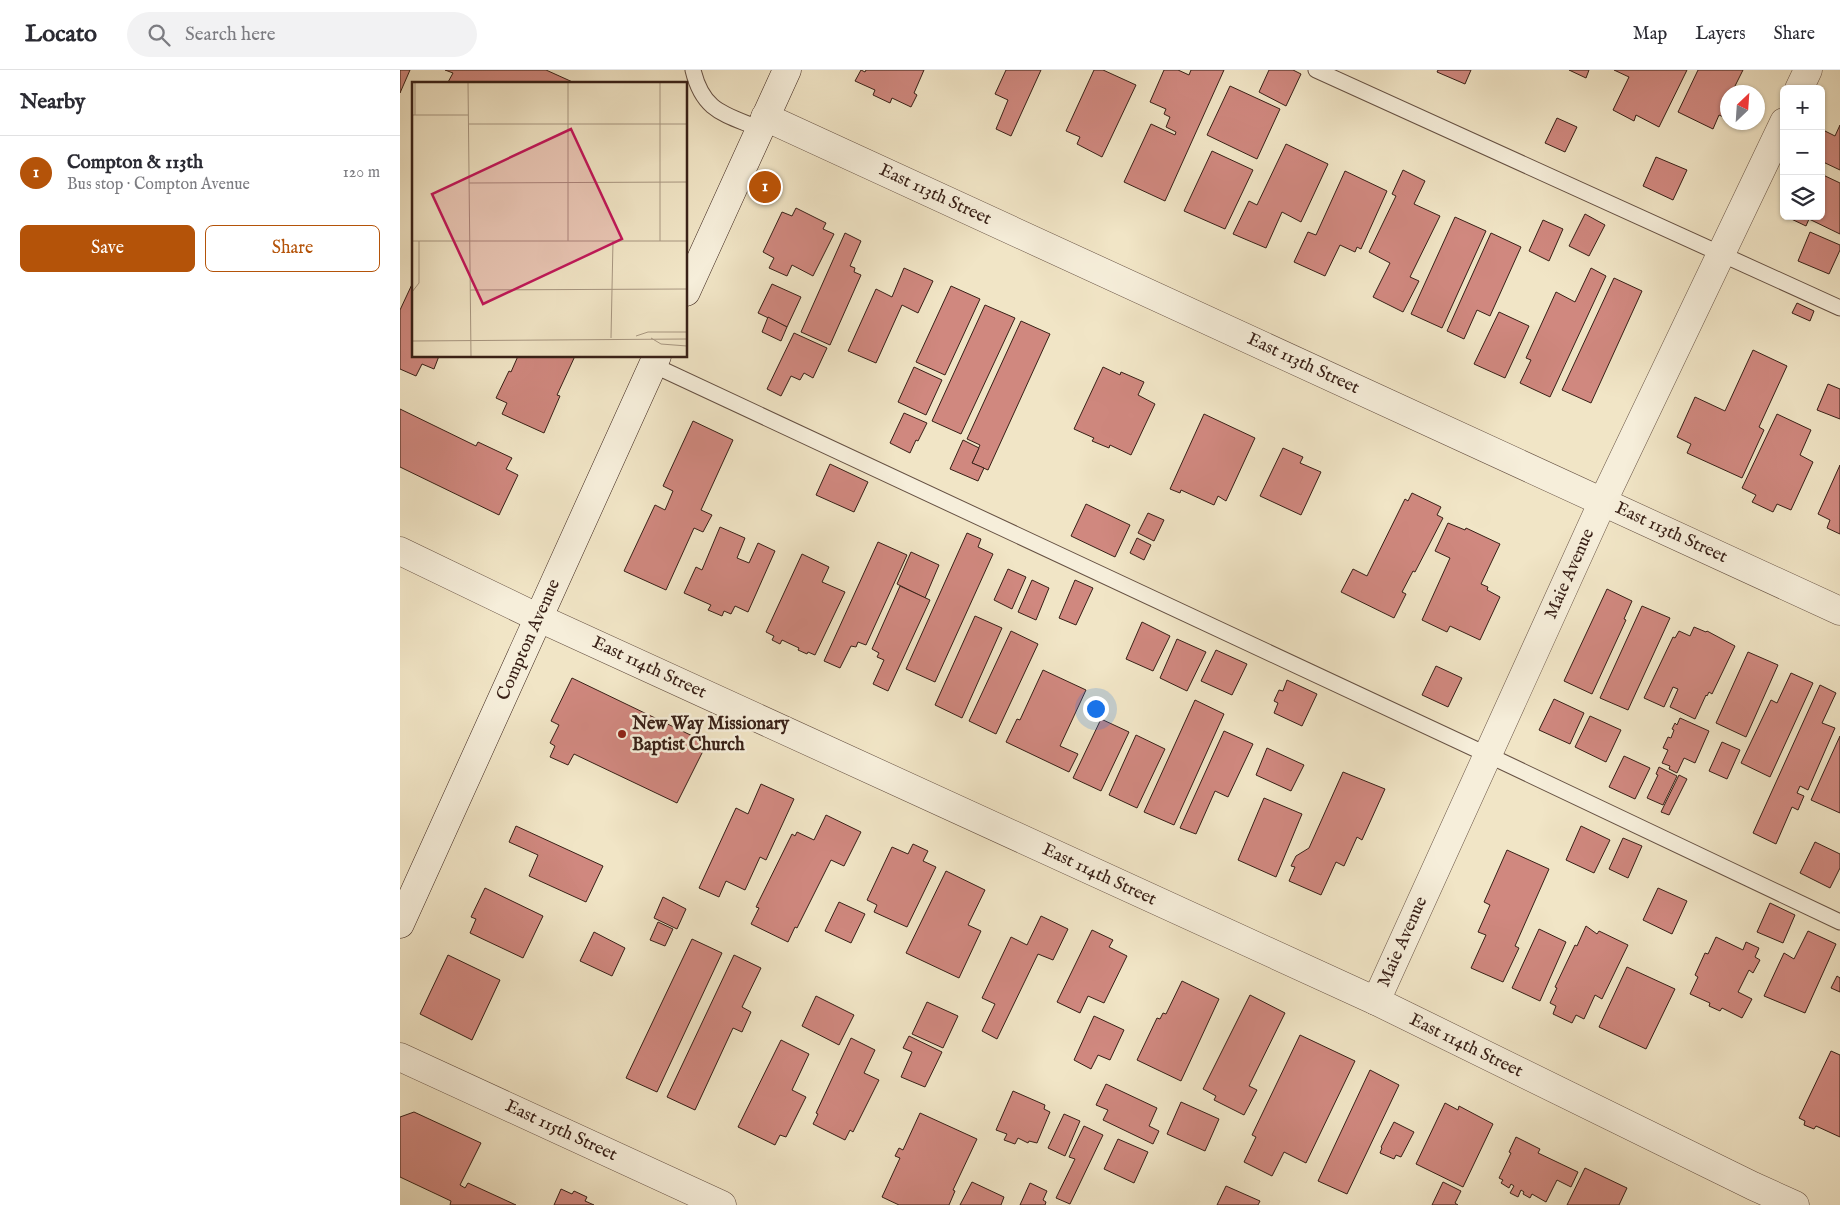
<!DOCTYPE html>
<html lang="en">
<head>
<meta charset="utf-8">
<style>
  body { margin:0; font-family:"IM FELL English",serif; background:#f2f2f3; color:#2b2b33 }
  .controls { position:absolute; right:15px; top:15px; display:grid; overflow:hidden; border-radius:8px; box-shadow:0 1px 4px #0004 }
  .controls button { width:45px; height:45px; display:grid; place-items:center; padding:0; border:0; border-bottom:1px solid #e1e1e2; background:#fff; color:#2b2b33; font:25px sans-serif }
  .compass { position:absolute; left:1320px; top:15px; width:45px; height:45px; border-radius:50%; background:#fff; box-shadow:0 1px 4px #0004; rotate:25deg }
  .you { position:absolute; left:695px; top:638px; width:18px; height:18px; margin:-12px; border:4px solid #fff; border-radius:50%; background:#1a73e8; box-shadow:0 0 0 8px #1a73e833 }
  .badge { display:grid; place-items:center; width:32px; height:32px; border-radius:50%; background:#b45309; color:#fff; font-size:16px; font-weight:700 }
  .pin { position:absolute; translate:-50% -50%; border:2px solid #fff; box-shadow:0 1px 5px #0006 }
  .list { margin:0; padding:0; list-style:none }
  h2 { display:flex; justify-content:space-between; align-items:center; height:65px; margin:0; padding:0 20px; font-size:21px }
  h2 small { font-size:16px; font-weight:400; color:#7c7c81 }
  .list li { display:grid; grid-template-columns:32px 1fr auto; gap:15px; align-items:center; box-sizing:border-box; height:75px; padding:0 20px; border-top:1px solid #e1e1e2 }
  .list b { display:block; font-size:19px; white-space:nowrap }
  .list p { margin:0; font-size:16px; white-space:nowrap; color:#7c7c81 }
  .list em { font-size:16px; font-style:normal; color:#7c7c81 }
  .actions { display:flex; gap:10px; padding:15px 20px }
  .actions a { flex:1; padding:11px 0; border:1px solid #b45309; border-radius:8px; text-align:center; font-size:18px; color:#b45309 }
  .actions .main { background:#b45309; color:#fff }
  .icon { flex:none; width:28px; height:28px; fill:none; stroke:currentColor; stroke-width:2; stroke-linecap:round; stroke-linejoin:round }
  .map { position:relative; flex:none; width:1440px; height:1135px; overflow:hidden }
  header { display:flex; align-items:center; gap:30px; box-sizing:border-box; height:70px; padding:0 25px; background:#fff; border-bottom:1px solid #e1e1e2 }
  header strong { font-size:24px }
  nav { display:flex; gap:28px; margin-inline-start:auto; font-size:18px }
  .search { width:350px; height:45px; background:#f2f2f3; display:flex; align-items:center; gap:12px; box-sizing:border-box; padding:0 18px; border-radius:28px; color:#7c7c81; font-size:19px }
  main { display:flex }
  aside { flex:1; background:#fff }
  .map>svg:first-child { display:block }
  .building { fill:#d0887f; stroke:#382017 }
  .lines { fill:none; stroke-linecap:round; stroke-linejoin:round }
  .lane-casing { stroke:#665143; stroke-width:17 }
  .street-casing { stroke:#665143; stroke-width:29 }
  .secondary-casing { stroke:#382017; stroke-width:29 }
  .lane { stroke:#f6eeda; stroke-width:15 }
  .street { stroke:#f6eeda; stroke-width:28 }
  .secondary { stroke:#f6eeda; stroke-width:28 }
  .poi-dot { fill:#8f2418; stroke:#f6eeda; stroke-width:2 }
  .labels { text-anchor:middle; dominant-baseline:central; stroke-width:5; stroke-linejoin:round; paint-order:stroke }
  .street-label { font-size:18px; fill:#382017; stroke:#f6eeda }
  .poi-label { font-size:18px; font-weight:bold; fill:#382017; stroke:#f6eeda; text-anchor:start }
  .inset-road { fill:none; stroke:#a79680; stroke-width:1 }
  .view { fill:#c2185b; fill-opacity:0.15; stroke:#c2185b; stroke-width:2.5 }
  .inset-edge { fill:none; stroke:#382017; stroke-width:2.5 }
</style>
</head>
<body>
<header>
<strong>Locato</strong>
<div class="search"><svg class="icon" aria-label="search" viewBox="0 0 24 24"><circle cx="10" cy="10" r="6"/><path d="M15 15l6 6"/></svg>Search here</div>
<nav><a>Map</a><a>Layers</a><a>Share</a></nav>
</header>
<main>
<aside>
<h2>Nearby<small></small></h2>
<ul class="list">
<li><span class="badge">1</span><div><b>Compton &amp; 113th</b><p>Bus stop · Compton Avenue</p></div><em>120 m</em></li>
</ul>
<div class="actions"><a class="main">Save</a><a>Share</a></div>
</aside>
<div class="map">
<svg width="1440" height="1135" viewBox="0 0 1440 1135">
  <rect width="100%" height="100%" fill="#f1e5c6"/>
  <filter id="stains"><feTurbulence type="fractalNoise" baseFrequency=".004" numOctaves="4"/><feColorMatrix values="0 0 0 0 .2 0 0 0 0 .09 0 0 0 0 .02 0 0 0 .5 -.17"/></filter>
  <radialGradient id="worn" r=".72"><stop offset=".6" stop-color="#630" stop-opacity="0"/><stop offset="1" stop-color="#630" stop-opacity=".3"/></radialGradient>
  <g class="building">
    <path d="M0,0H10L0,23Z"/>
    <path d="M45,0H146L177,14H47L53,3Z"/>
    <path d="M461,0L465,2L466,0H524L514,23L517,25L511,37L492,28L490,33L473,25L475,20L455,11Z"/>
    <path d="M606,0H641L611,66L596,59L608,30L595,24Z"/>
    <path d="M694,0H703L736,15L702,87L677,74L680,67L666,61Z"/>
    <path d="M764,0H778L789,5L791,0H824L765,131L724,112L751,54L775,65L776,62L766,57L770,47L764,44L766,39L750,32Z"/>
    <path d="M869,0H893L901,4L886,36L859,22Z"/>
    <path d="M1038,0H1071L1065,14L1037,2Z"/>
    <path d="M1169,0H1189L1186,8Z"/>
    <path d="M1214,0H1287L1259,57L1236,45L1234,51L1213,40L1229,7Z"/>
    <path d="M1298,0H1343L1332,22H1328V33L1325,38L1328,39V44L1326,48L1319,45L1313,59L1278,42Z"/>
    <path d="M830,16L880,39L857,89L807,65Z"/>
    <path d="M1157,48L1177,57L1165,82L1145,73Z"/>
    <path d="M1440,55V100L1421,91V68L1425,61L1435,66Z"/>
    <path d="M886,74L928,94L901,152L882,142L866,178L833,164L849,131L857,135Z"/>
    <path d="M812,81L853,100L825,159L784,141Z"/>
    <path d="M1256,87L1287,100L1273,130L1243,116Z"/>
    <path d="M1003,100L1025,111L1014,134L1040,146L1010,207L1019,211L1003,242L973,227L990,193L969,182L996,126L992,124Z"/>
    <path d="M945,101L987,121L961,179L957,177L955,182L940,175L925,206L894,192L908,162L916,165Z"/>
    <path d="M1421,104L1440,113V164L1409,149L1406,156L1385,146H1421Z"/>
    <path d="M396,138L426,153L423,159L434,164L413,206L392,195L387,206L369,198L374,188L363,182L382,142L392,146Z"/>
    <path d="M1185,144L1205,155L1189,186L1169,176Z"/>
    <path d="M1055,147L1086,161L1042,258L1011,244Z"/>
    <path d="M1143,150L1163,159L1149,191L1129,181Z"/>
    <path d="M1410,162L1440,175V180L1429,204L1398,191Z"/>
    <path d="M445,163L461,171L450,196L455,198L454,202L461,205L430,275L401,262Z"/>
    <path d="M1091,163L1121,177L1090,246L1077,240L1064,269L1047,261Z"/>
    <path d="M504,198L533,211L518,243L502,235L476,293L448,281L476,219L492,227Z"/>
    <path d="M1191,198L1206,206L1150,327L1120,313L1131,290L1126,288L1156,222L1175,232Z"/>
    <path d="M1214,208L1242,221L1191,333L1162,320Z"/>
    <path d="M14,210V286H39L34,299L22,294L16,306L0,299V240Z"/>
    <path d="M372,214L401,227L387,257L358,243Z"/>
    <path d="M551,216L580,229L545,305L516,292Z"/>
    <path d="M1397,233L1414,241L1410,251L1392,243Z"/>
    <path d="M585,235L615,248L561,364L532,351Z"/>
    <path d="M1099,242L1129,256L1105,308L1074,294Z"/>
    <path d="M368,247L387,257L381,271L362,262Z"/>
    <path d="M621,251L650,264L588,400L572,393L580,375L567,369Z"/>
    <path d="M394,263L427,278L413,308L404,303L400,310L391,306L381,326L367,319Z"/>
    <path d="M1353,280L1387,296L1359,357L1364,360L1342,408L1287,383L1291,374L1277,367L1295,327L1325,341Z"/>
    <path d="M118,286H175L157,325L160,326L144,363L102,344L107,333L96,328L109,301L111,302Z"/>
    <path d="M514,297L542,310L526,345L498,332Z"/>
    <path d="M703,297L720,305L721,302L744,312L738,325L755,334L731,385L710,375L709,378L692,371L694,368L674,359Z"/>
    <path d="M1428,314L1440,319V349L1417,340Z"/>
    <path d="M0,339L76,376L78,372L112,388L106,399L118,405L99,445L0,397Z"/>
    <path d="M504,343L527,353L518,371L516,370L510,383L490,373Z"/>
    <path d="M804,344L855,368L826,431L818,426L814,435L781,420L780,423L770,419Z"/>
    <path d="M1377,344L1411,360L1400,385L1413,392L1391,440L1377,434L1373,442L1352,432L1356,425L1342,418Z"/>
    <path d="M293,351L333,370L301,440L312,445L303,462L294,458L266,520L224,501L255,435L265,440L273,421L263,416Z"/>
    <path d="M563,370L579,378L572,393L584,398L578,411L550,399Z"/>
    <path d="M883,378L903,387L900,393L921,402L901,445L860,426Z"/>
    <path d="M430,394L468,412L454,442L416,425Z"/>
    <path d="M1440,395V464L1427,458L1430,450L1418,444Z"/>
    <path d="M1012,423L1041,437L1037,445L1043,448L1015,502L1013,501L1002,522L1006,524L994,548L941,522L953,499L967,506L1005,429L1008,431Z"/>
    <path d="M686,434L730,455L715,487L671,466Z"/>
    <path d="M748,443L764,450L754,471L738,463Z"/>
    <path d="M1048,453L1065,460L1066,458L1100,474L1081,514L1088,517L1087,520L1100,527L1080,570L1050,556L1047,562L1022,550L1050,488L1035,481Z"/>
    <path d="M320,457L345,468L337,488L349,493L358,473L375,481L348,542L335,536L331,544L324,541L322,546L308,540L311,535L284,523L296,497L302,500Z"/>
    <path d="M567,463L581,469L578,477L593,484L535,612L506,599Z"/>
    <path d="M737,468L751,475L744,490L730,483Z"/>
    <path d="M478,472L507,485L466,575L458,572L456,577L451,576L440,598L424,591Z"/>
    <path d="M511,482L539,495L525,528L497,514Z"/>
    <path d="M402,484L429,497L422,512L445,522L415,585L408,582L407,584L398,580L399,578L382,570L380,574L372,570L374,566L366,562Z"/>
    <path d="M608,499L626,507L612,539L594,530Z"/>
    <path d="M632,510L649,518L636,550L618,542Z"/>
    <path d="M675,510L693,518L676,555L659,548Z"/>
    <path d="M500,516L530,530L488,621L473,614L484,590L477,587L479,583L472,579Z"/>
    <path d="M1207,519L1232,531L1224,549L1226,550L1192,624L1164,611Z"/>
    <path d="M1242,536L1270,548L1228,640L1200,628Z"/>
    <path d="M575,546L602,558L562,648L535,635Z"/>
    <path d="M742,552L770,566L753,601L726,589Z"/>
    <path d="M1294,557L1306,562L1307,561L1335,576L1312,624L1309,622L1307,626L1306,625L1295,649L1270,637L1278,619L1273,617L1264,637L1244,628L1273,567L1275,568L1279,561L1290,566Z"/>
    <path d="M611,561L638,574L596,664L569,651Z"/>
    <path d="M777,569L806,582L787,621L760,608Z"/>
    <path d="M816,580L847,594L832,625L801,611Z"/>
    <path d="M1348,582L1378,595L1346,667L1316,653Z"/>
    <path d="M1036,596L1062,608L1048,637L1022,625Z"/>
    <path d="M643,600L686,620L660,676L678,684L669,702L606,672L617,649L620,650Z"/>
    <path d="M1391,603L1413,613L1370,707L1341,693L1371,630L1377,633Z"/>
    <path d="M172,608L307,673L277,733L174,684L168,695L150,687L155,676L150,673L159,655L151,651Z"/>
    <path d="M887,610L917,624L902,656L874,643L878,633L874,631L879,620L883,621Z"/>
    <path d="M1420,615L1436,623L1422,653L1435,658L1408,720L1400,716L1397,723L1404,726L1398,740L1392,737L1376,774L1353,763Z"/>
    <path d="M1154,629L1184,643L1170,674L1139,660Z"/>
    <path d="M795,630L824,644L774,755L744,742Z"/>
    <path d="M1190,646L1221,660L1206,692L1175,677Z"/>
    <path d="M1280,648L1309,661L1295,693L1284,688L1277,703L1269,699L1270,696L1262,693L1268,680L1263,678L1268,667L1271,668L1274,660L1272,659L1275,653L1277,655Z"/>
    <path d="M701,649L729,662L701,721L673,708Z"/>
    <path d="M824,661L853,674L828,727L815,721L796,764L780,758Z"/>
    <path d="M736,665L765,679L737,738L709,725Z"/>
    <path d="M1440,666V743L1411,730Z"/>
    <path d="M1322,672L1340,680L1327,709L1309,701Z"/>
    <path d="M867,678L904,695L891,721L856,705Z"/>
    <path d="M1224,686L1250,698L1235,729L1209,717Z"/>
    <path d="M1259,697L1277,706L1263,735L1247,728L1258,705L1256,704Z"/>
    <path d="M943,702L985,719L962,770L957,767L944,796L936,792L921,825L889,811L895,797L891,796L896,786L909,778Z"/>
    <path d="M1279,705L1287,709L1269,745L1261,742Z"/>
    <path d="M361,714L394,729L366,790L360,787L345,820L326,811L319,827L299,818L336,738L348,744Z"/>
    <path d="M864,728L902,744L876,807L838,790Z"/>
    <path d="M426,745L461,762L444,796L431,790L397,858L395,857L388,872L351,854L359,838L356,837L392,764L395,766L397,762L414,770Z"/>
    <path d="M116,756L203,796L186,832L129,806L138,785L109,772Z"/>
    <path d="M1181,756L1210,770L1194,803L1166,790Z"/>
    <path d="M1223,768L1242,776L1228,808L1209,799Z"/>
    <path d="M1415,772L1440,784V798L1430,818L1400,803Z"/>
    <path d="M513,774L528,781L523,791L536,797L507,857L474,842L477,835L467,830L492,777L508,784Z"/>
    <path d="M1107,780L1149,799L1115,876L1119,878L1103,912L1071,898L1086,865L1078,862L1090,835L1084,832Z"/>
    <path d="M546,801L585,820L568,855L581,861L559,908L506,883Z"/>
    <path d="M85,818L143,846L123,888L70,863L76,849L71,847Z"/>
    <path d="M1258,818L1287,831L1272,864L1243,850Z"/>
    <path d="M263,827L286,839L277,859L254,848Z"/>
    <path d="M439,832L465,844L451,873L425,861Z"/>
    <path d="M1370,833L1395,845L1383,873L1357,862Z"/>
    <path d="M641,846L668,859L653,890L638,884L597,969L582,961L595,934L582,928L611,867L627,875Z"/>
    <path d="M258,852L273,859L265,876L250,870Z"/>
    <path d="M1186,856L1197,864L1199,861L1228,875L1202,929L1195,925L1184,949L1176,945L1172,953L1153,944L1156,936L1150,933L1157,918L1155,917L1175,875L1177,876Z"/>
    <path d="M1139,859L1166,872L1140,931L1112,918Z"/>
    <path d="M692,860L713,870L709,877L727,886L704,933L688,926L680,943L657,932Z"/>
    <path d="M1408,861L1436,874L1405,943L1364,926L1384,883L1394,889Z"/>
    <path d="M194,862L225,878L212,906L180,891Z"/>
    <path d="M1316,867L1343,880L1346,872L1359,878L1355,887L1360,890L1353,903L1349,900L1338,922L1352,929L1342,948L1322,938L1320,941L1309,936L1310,933L1290,924L1298,907L1295,905L1305,883L1308,884Z"/>
    <path d="M292,869L322,883L257,1022L226,1008Z"/>
    <path d="M48,885L100,910L72,970L20,944Z"/>
    <path d="M334,885L361,898L342,937L351,942L342,962L333,958L295,1040L267,1027Z"/>
    <path d="M1227,897L1275,919L1246,979L1199,957Z"/>
    <path d="M1437,906L1440,908V922L1431,918Z"/>
    <path d="M782,911L819,929L781,1011L737,990L757,948L760,949L763,943L766,944Z"/>
    <path d="M850,925L885,943L849,1016L857,1020L844,1045L814,1030L816,1026L803,1019Z"/>
    <path d="M416,926L454,945L439,975L402,956Z"/>
    <path d="M527,932L558,946L543,978L512,964Z"/>
    <path d="M694,946L724,960L710,990L698,985L691,999L674,990Z"/>
    <path d="M900,965L955,991L906,1093L884,1082L872,1106L844,1092L856,1067L852,1065Z"/>
    <path d="M509,966L542,982L525,1017L501,1007L512,982L503,978Z"/>
    <path d="M451,968L475,980L464,1003L479,1010L453,1062L450,1060L445,1070L413,1054L418,1044L416,1043Z"/>
    <path d="M381,970L409,984L392,1020L406,1027L386,1067L380,1065L375,1075L338,1057Z"/>
    <path d="M1431,981L1440,985V1067L1416,1056L1414,1059L1404,1055L1405,1051L1399,1048Z"/>
    <path d="M970,1000L999,1015L947,1124L918,1111Z"/>
    <path d="M706,1014L757,1038L749,1056L759,1061L753,1074L703,1050L708,1040L696,1035Z"/>
    <path d="M613,1021L645,1035L644,1039L650,1042L637,1073L629,1071L628,1073L618,1068L615,1074L604,1070L607,1064L596,1060Z"/>
    <path d="M781,1032L819,1049L805,1081L767,1064Z"/>
    <path d="M1045,1033L1058,1040L1059,1036L1093,1054L1063,1117L1016,1094Z"/>
    <path d="M14,1042L81,1073L60,1115L65,1118L68,1113L116,1135H50L51,1131L0,1107V1047Z"/>
    <path d="M520,1043L577,1069L553,1120L555,1121L549,1135H499L482,1127L500,1088L495,1086L499,1078L503,1080Z"/>
    <path d="M664,1044L680,1051L665,1086L648,1078Z"/>
    <path d="M994,1052L1014,1062L1001,1087L996,1085L994,1089L980,1083L982,1078L981,1077Z"/>
    <path d="M684,1056L703,1065L670,1134L656,1128L675,1089L669,1087Z"/>
    <path d="M1116,1067L1140,1079L1138,1083L1178,1102L1171,1117L1157,1110L1146,1132L1132,1124L1130,1128L1123,1124L1124,1122L1121,1120L1118,1127L1110,1123L1114,1116L1111,1114L1109,1118L1101,1113L1103,1110L1099,1108L1111,1083L1109,1082Z"/>
    <path d="M718,1069L748,1082L734,1113L704,1099Z"/>
    <path d="M1185,1098L1227,1118L1219,1135H1167Z"/>
    <path d="M572,1112L604,1127L601,1135H560Z"/>
    <path d="M1043,1112L1061,1121L1055,1133L1058,1135H1032Z"/>
    <path d="M630,1113L647,1121L643,1130L646,1132L645,1135H620Z"/>
    <path d="M826,1116L860,1131L858,1135H817Z"/>
    <path d="M161,1119L172,1124L174,1121L187,1127L185,1131L194,1135H154Z"/>
  </g>
  <g class="lines">
    <g class="lane-casing">
      <g id="lane">
        <path d="M293,0C303,42 325,44 360,59"/>
        <path d="M916,0L1440,238"/>
        <path d="M253,295L1088,685L1440,852"/>
      </g>
    </g>
    <g class="street-casing">
      <g id="street">
        <path d="M1399,19L1408,0"/>
        <path d="M365,47L1440,541"/>
        <path d="M0,481L139,548L976,931L1353,1116L1395,1135"/>
        <path d="M976,931L1203,431L1384,52"/>
        <path d="M0,987L322,1135"/>
      </g>
    </g>
    <g class="secondary-casing">
      <g id="secondary">
        <path d="M286,222L387,0"/>
        <path d="M0,854L257,286"/>
      </g>
    </g>
    <use href="#lane" class="lane"/>
    <use href="#street" class="street"/>
    <use href="#secondary" class="secondary"/>
  </g>
  <circle class="poi-dot" cx="222" cy="664" r="5"/>
  <g class="labels">
    <g class="street-label">
      <text transform="translate(535 125) rotate(25)">East 113th Street</text>
      <text transform="translate(903 294) rotate(25)">East 113th Street</text>
      <text transform="translate(1271 463) rotate(25)">East 113th Street</text>
      <text transform="translate(1170 504) rotate(-66)">Maie Avenue</text>
      <text transform="translate(129 570) rotate(-66)">Compton Avenue</text>
      <text transform="translate(249 598) rotate(25)">East 114th Street</text>
      <text transform="translate(699 805) rotate(25)">East 114th Street</text>
      <text transform="translate(1003 872) rotate(-66)">Maie Avenue</text>
      <text transform="translate(1066 976) rotate(26)">East 114th Street</text>
      <text transform="translate(161 1061) rotate(25)">East 115th Street</text>
    </g>
    <g class="poi-label">
      <text x="232" y="654">New Way Missionary<tspan x="232" dy="21">Baptist Church</tspan></text>
    </g>
  </g>
  <g transform="translate(12 12)">
    <rect width="275" height="275" fill="#f1e5c6"/>
    <path class="inset-road" d="M3,0V33M56,0L59,275M156,0V159M248,0V159M0,33H56M56,42H275M57,101L275,100M0,159H275M58,208L275,207M0,210L7,201V159M224,254L236,250H275M199,256L201,159M239,256L249,262L275,264M0,259L275,257"/>
    <path class="view" d="M159,47L210,157L71,222L20,112Z"/>
    <rect width="275" height="275" class="inset-edge"/>
  </g>
  <rect width="100%" height="100%" filter="url(#stains)"/>
  <rect width="100%" height="100%" fill="url(#worn)"/>
</svg>
<div class="controls">
<button>+</button>
<button>−</button>
<button><svg class="icon" aria-label="layers" viewBox="0 0 24 24"><path d="M12 4l9 5-9 5-9-5zM3 14l9 5 9-5"/></svg></button>
</div>
<svg class="compass" viewBox="-18 -18 36 36"><path d="M0-13l5 13h-10z" fill="#e53935"/><path d="M0 13l5-13h-10z" fill="#7c7c81"/></svg>
<div class="you"></div>
<div class="pin badge" style="left:365px;top:117px">1</div>
</div>
</main>
</body>
</html>
